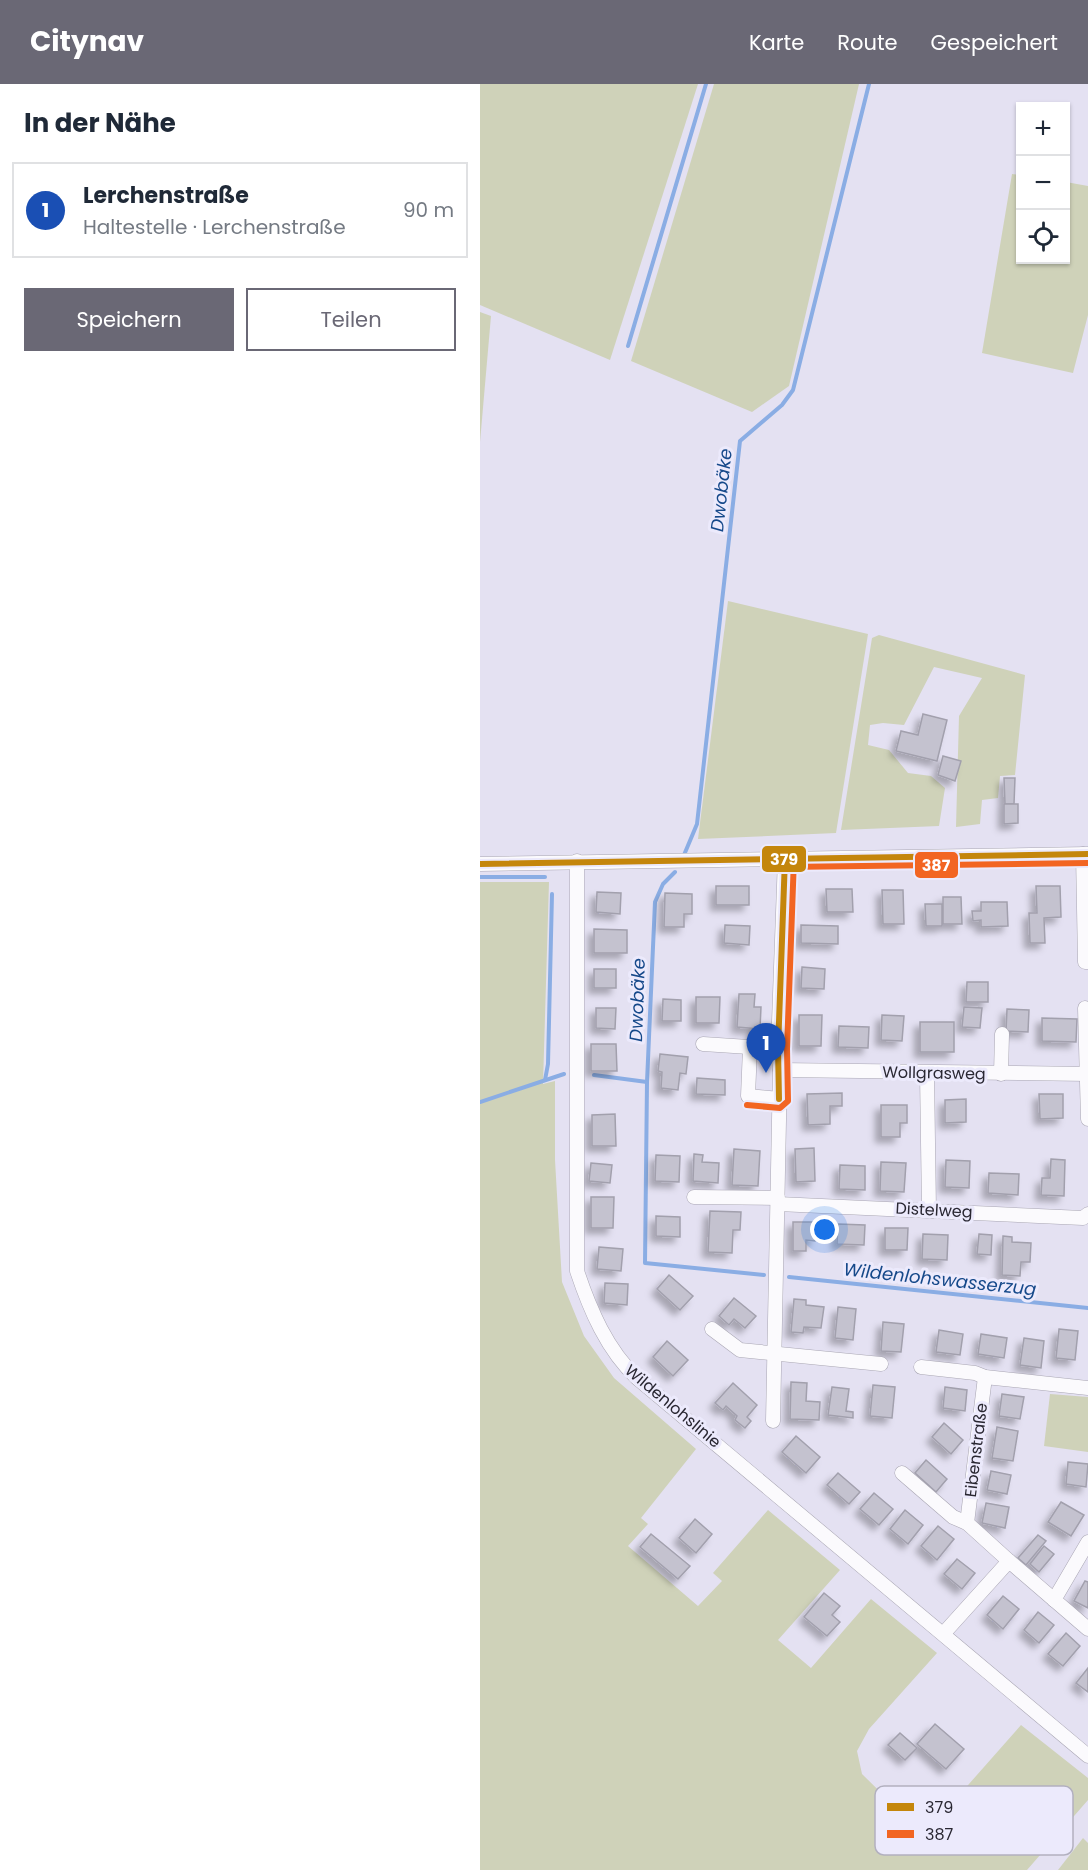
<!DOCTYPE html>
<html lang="de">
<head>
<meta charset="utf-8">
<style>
  body { margin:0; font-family:Poppins,sans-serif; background:#f6f6f7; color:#1f2937 }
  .controls { position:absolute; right:18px; top:18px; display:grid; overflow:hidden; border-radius:0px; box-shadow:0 2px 4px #0004 }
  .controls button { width:54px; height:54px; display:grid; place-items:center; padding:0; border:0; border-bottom:2px solid #e0e1e3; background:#fff; color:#1f2937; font:30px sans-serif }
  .you { position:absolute; left:345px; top:1146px; width:21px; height:21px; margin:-15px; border:4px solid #fff; border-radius:50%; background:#1a73e8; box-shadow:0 0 0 9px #1a73e833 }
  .badge { display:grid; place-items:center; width:39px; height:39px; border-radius:50%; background:#6a6875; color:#fff; font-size:20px; font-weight:700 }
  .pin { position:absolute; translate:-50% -50px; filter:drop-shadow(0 2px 3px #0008) }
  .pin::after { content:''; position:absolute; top:32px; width:21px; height:18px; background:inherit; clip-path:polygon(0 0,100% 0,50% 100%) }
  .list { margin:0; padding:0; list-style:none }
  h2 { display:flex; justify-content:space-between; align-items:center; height:78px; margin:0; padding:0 24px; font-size:26px }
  h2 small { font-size:20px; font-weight:400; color:#747a83 }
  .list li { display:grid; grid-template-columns:39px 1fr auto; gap:18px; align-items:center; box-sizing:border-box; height:96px; margin:0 12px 12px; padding:0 12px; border:2px solid #e0e1e3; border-radius:0px }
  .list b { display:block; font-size:22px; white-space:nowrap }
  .list p { margin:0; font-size:20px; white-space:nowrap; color:#747a83 }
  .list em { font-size:20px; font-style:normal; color:#747a83 }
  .actions { display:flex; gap:12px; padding:18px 24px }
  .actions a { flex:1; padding:14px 0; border:2px solid #6a6875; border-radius:0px; text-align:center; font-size:21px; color:#6a6875 }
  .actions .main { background:#6a6875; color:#fff }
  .icon { flex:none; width:33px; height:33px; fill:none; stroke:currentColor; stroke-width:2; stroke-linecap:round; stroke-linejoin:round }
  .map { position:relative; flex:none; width:608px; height:1786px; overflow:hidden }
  header { display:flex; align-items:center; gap:36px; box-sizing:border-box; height:84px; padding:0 30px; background:#6a6875; color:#fff }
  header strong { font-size:28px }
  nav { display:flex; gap:33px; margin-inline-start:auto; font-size:21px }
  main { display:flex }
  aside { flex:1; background:#fff }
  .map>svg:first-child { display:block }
  .green { fill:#cfd2b9 }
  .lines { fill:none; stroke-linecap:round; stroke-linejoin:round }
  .stream { stroke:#8aade4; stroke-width:4 }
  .building { fill:#c4c2cf; stroke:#a2a0ad; stroke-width:1.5; filter:url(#shadow) }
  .minor-casing { stroke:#a9a6b3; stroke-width:15 }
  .minor { stroke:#fbfafd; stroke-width:14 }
  .bus-1-casing { stroke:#eceafc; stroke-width:10 }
  .bus-2-casing { stroke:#eceafc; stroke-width:10 }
  .bus-1 { stroke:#c4860c; stroke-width:6 }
  .bus-2 { stroke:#f26522; stroke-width:6 }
  .labels { text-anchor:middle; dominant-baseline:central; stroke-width:6; stroke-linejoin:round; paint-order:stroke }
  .street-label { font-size:16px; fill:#292732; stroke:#eceafc }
  .water-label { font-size:18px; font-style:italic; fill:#16498a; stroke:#eceafc }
  .key { fill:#eceafc; stroke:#b2b0bf; stroke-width:1.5 }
  .key-label { font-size:16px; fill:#292732 }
  .line-badge { stroke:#eceafc; stroke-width:2 }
  .badge-label { font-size:16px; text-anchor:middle; font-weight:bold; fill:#fff }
</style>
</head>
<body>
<header>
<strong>Citynav</strong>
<nav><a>Karte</a><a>Route</a><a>Gespeichert</a></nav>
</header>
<main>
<aside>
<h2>In der Nähe<small></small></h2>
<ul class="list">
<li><span class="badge" style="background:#1a4fb4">1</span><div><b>Lerchenstraße</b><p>Haltestelle · Lerchenstraße</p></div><em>90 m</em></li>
</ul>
<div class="actions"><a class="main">Speichern</a><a>Teilen</a></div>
</aside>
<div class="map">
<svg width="608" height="1786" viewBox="0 0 608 1786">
  <defs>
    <filter id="shadow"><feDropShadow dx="-5.5" dy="5.5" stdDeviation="3" flood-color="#0004"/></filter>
  </defs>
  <rect width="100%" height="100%" fill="#e4e1f2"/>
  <g class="green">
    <path d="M0,0H218L130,276L0,221Z"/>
    <path d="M234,0H379L309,302L272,328L151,277Z"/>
    <path d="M532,90L540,91V176H586V98L608,102V231L593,289L502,269Z"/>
    <path d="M0,228L11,232L0,358Z"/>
    <path d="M248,517L388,550L356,749L218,755Z"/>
    <path d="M399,551L545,591L535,691L520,692L518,714L502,716L500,740L476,743L479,632L502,594L454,583L424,641L403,639L390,641L388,661L409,666L428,689L451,692L465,704L459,742L361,746L392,554Z"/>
    <path d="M0,798H69L63,1000L75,997V1076L82,1198L104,1252L134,1294L216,1365L161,1434L168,1440L148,1462L218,1522L242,1497L233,1489L288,1426L360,1486L298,1556L331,1584L391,1515L457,1569L389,1645L377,1667L382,1690L444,1751L541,1641L608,1694V1716L547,1786H0Z"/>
    <path d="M570,1310L608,1313V1368L564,1362Z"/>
    <path d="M603,1754L608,1759V1786H578Z"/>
  </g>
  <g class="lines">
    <g class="stream">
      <path d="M148,262L226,0"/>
      <path d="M204,771L217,740L260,357L302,321L313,306L389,0"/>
      <path d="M0,793H65"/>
      <path d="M114,991L167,998L175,818L183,800L195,788"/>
      <path d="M65,996L68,980L72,810"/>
      <path d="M167,998L165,1179L284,1191"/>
      <path d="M0,1018L84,990"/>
      <path d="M309,1193L608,1224"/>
    </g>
  </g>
  <g class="building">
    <path d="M443,630L467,636L457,677L416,667L421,647L438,651Z"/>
    <path d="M463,672L481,677L475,697L458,691Z"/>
    <path d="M524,694H535L534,720H525Z"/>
    <path d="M524,720H538V739L524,740Z"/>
    <rect x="236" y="802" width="33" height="19"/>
    <path d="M556,802H580L581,833L564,834L565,859H550L549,829H557Z"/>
    <path d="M346,805H372L373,828H347Z"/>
    <path d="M402,806H423L424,840H403Z"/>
    <path d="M117,808L141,809L140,830L116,828Z"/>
    <path d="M185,809L212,810V830H204V843H184Z"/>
    <path d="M463,813H481L482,840H463Z"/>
    <path d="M501,818H527L528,842L501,843V836L493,837L492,827H501Z"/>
    <path d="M445,820H462V842H446Z"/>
    <path d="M245,841L270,842L269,861L244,859Z"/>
    <path d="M321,841L358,842V860L321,859Z"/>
    <path d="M114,845L147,846V869H114Z"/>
    <path d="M322,883L345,885L344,905L321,904Z"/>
    <rect x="114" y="885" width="22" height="19"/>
    <path d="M487,898H508V918H486Z"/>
    <path d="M259,910H275L274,923H281L280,945L257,943Z"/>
    <path d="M216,913H240L239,939H216Z"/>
    <path d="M183,915L201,916V937H182Z"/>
    <path d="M484,923L502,924L500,944L482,943Z"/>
    <path d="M116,924H136L135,945L116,944Z"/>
    <path d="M527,925L549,926L548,948L526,947Z"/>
    <path d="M319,931H342L341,962H319Z"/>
    <path d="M402,931L424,932L422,957L401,956Z"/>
    <path d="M562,934L597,935L596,958L562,957Z"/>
    <rect x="440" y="938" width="34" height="30"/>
    <path d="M359,942L389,943L388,964L358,963Z"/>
    <path d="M111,960H136L137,987H111Z"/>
    <path d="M180,970L208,973L206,990L200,989L198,1006L181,1004L182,988L178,987Z"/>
    <path d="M217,994L245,996V1011L216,1010Z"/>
    <path d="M362,1009V1022H350V1040L328,1041L327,1010Z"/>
    <path d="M559,1010H583V1034L560,1035Z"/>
    <path d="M486,1015V1038L465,1039V1016Z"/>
    <path d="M401,1021H427V1039H420V1053H401Z"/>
    <path d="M135,1030L136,1062H112V1031Z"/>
    <path d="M334,1064L335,1097L316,1098L315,1065Z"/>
    <path d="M254,1065L280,1067L278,1102L252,1101Z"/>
    <path d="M214,1070L223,1071L222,1078L239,1079L238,1099L213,1097Z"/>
    <path d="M176,1071L200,1072L199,1098L175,1097Z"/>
    <path d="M571,1075L585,1076L584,1112L561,1111L562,1094H570Z"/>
    <path d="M466,1076L490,1077L489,1104L465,1103Z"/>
    <path d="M401,1078L426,1079L424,1108L400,1107Z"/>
    <path d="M111,1079L132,1081L130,1099L109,1097Z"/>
    <path d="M360,1081L385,1082V1106L359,1105Z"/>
    <path d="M509,1089L539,1090L538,1111L508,1109Z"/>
    <path d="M111,1113H134L133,1144H111Z"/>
    <path d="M230,1127L261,1128L260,1146H253L252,1169L228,1168Z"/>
    <path d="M176,1132L200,1133V1153L176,1152Z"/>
    <path d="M313,1138H336L335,1157L326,1156V1167H313Z"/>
    <path d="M358,1140L385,1141L384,1161L357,1160Z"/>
    <path d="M405,1144H428L427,1166H405Z"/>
    <path d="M443,1150L468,1151L467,1176L442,1175Z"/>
    <path d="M499,1150L512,1151L511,1171L497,1170Z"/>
    <path d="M523,1152L532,1153V1158L551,1159L550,1178H541L540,1192L522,1191Z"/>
    <path d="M119,1163L143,1165L141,1187L117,1185Z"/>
    <path d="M189,1191L213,1212L200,1226L177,1205Z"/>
    <path d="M125,1199L148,1200L147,1221L124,1219Z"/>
    <path d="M254,1214L276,1232L265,1244L254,1235L249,1241L239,1232Z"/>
    <path d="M314,1215L326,1216V1221L344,1223L341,1244L324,1243L323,1249L311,1248Z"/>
    <path d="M358,1223L376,1225L373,1256L355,1254Z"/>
    <path d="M403,1238L424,1240L421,1268L401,1267Z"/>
    <path d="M579,1245L598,1247L595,1276L576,1274Z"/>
    <path d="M459,1246L483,1250L480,1271L456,1268Z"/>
    <path d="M501,1250L527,1254L524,1274L498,1270Z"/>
    <path d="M544,1254L564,1257L561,1284L540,1281Z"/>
    <path d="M187,1257L208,1276L193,1292L173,1273Z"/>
    <path d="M311,1298L327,1299L326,1317L340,1318L339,1336L310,1335Z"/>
    <path d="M253,1299L277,1321L267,1333L271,1337L265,1344L255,1336L257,1332L246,1322L243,1326L235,1319Z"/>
    <path d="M393,1301L415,1303L412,1334L390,1332Z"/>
    <path d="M352,1303L369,1305L366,1327L373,1328V1334L348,1331Z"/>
    <path d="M465,1303L487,1306L485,1327L463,1324Z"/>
    <path d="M522,1310L544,1313L540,1335L519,1332Z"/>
    <path d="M464,1339L483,1356L471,1370L452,1353Z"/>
    <path d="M517,1343L538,1347L533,1377L512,1374Z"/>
    <path d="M316,1352L340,1373L326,1389L302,1368Z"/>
    <path d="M446,1376L467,1395L456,1408L435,1389Z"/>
    <path d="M588,1378L608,1380L606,1403L586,1400Z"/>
    <path d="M511,1387L531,1391L527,1410L507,1406Z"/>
    <path d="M358,1389L380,1408L369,1420L347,1401Z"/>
    <path d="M394,1409L413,1425L399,1441L380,1425Z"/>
    <path d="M581,1418L604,1431L591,1452L568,1438Z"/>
    <path d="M506,1419L529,1423L525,1444L502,1439Z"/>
    <path d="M425,1426L443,1441L428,1460L410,1445Z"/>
    <path d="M215,1435L232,1450L216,1469L199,1454Z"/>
    <path d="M458,1442L474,1455L457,1476L441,1462Z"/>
    <path d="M171,1450L210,1482L198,1495L160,1463Z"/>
    <path d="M558,1451L566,1457L546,1481L538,1474Z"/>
    <path d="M564,1462L574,1470L559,1488L550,1480Z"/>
    <path d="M477,1475L495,1489L482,1505L464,1490Z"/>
    <path d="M605,1497L608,1498V1524L594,1517Z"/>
    <path d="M344,1509L360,1522L352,1531L360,1538L347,1552L324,1533Z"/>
    <path d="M523,1512L539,1525L523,1545L507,1531Z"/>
    <path d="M558,1528L574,1541L559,1559L544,1546Z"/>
    <path d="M586,1549L600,1562L583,1582L568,1570Z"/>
    <path d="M608,1584V1608L596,1599Z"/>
    <path d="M455,1640L484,1665L466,1685L437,1660Z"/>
    <path d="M420,1649L437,1664L425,1676L408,1661Z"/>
  </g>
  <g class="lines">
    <g class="minor-casing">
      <g id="minor">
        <path d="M603,770L605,878H608"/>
        <path d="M97,777V1187C110,1226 127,1266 157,1294L608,1672"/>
        <path d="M0,780L608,770"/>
        <path d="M605,924L608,1035"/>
        <path d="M223,960L298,965"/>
        <path d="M270,964L268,1012L299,1015"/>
        <path d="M300,986L608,990"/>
        <path d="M447,990L449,1126"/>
        <path d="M521,990L522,950"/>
        <path d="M214,1113L298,1114"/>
        <path d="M298,1120L603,1134L608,1130"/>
        <path d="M232,1245L260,1266L401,1280"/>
        <path d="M441,1283L495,1289L505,1293L608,1304"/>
        <path d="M505,1293L487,1439L529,1477"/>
        <path d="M293,1337L300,986L298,965L305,774"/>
        <path d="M422,1389L473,1433L487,1439"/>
        <path d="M574,1516L608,1458"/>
        <path d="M464,1549L529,1477L608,1545"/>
      </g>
    </g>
    <use href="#minor" class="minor"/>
    <g class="bus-1-casing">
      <g id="bus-1">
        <path d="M0,780L608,770"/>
        <path d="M299,1015L298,965L305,774"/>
      </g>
    </g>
    <g class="bus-2-casing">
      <g id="bus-2">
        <path d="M305,783L608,779"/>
        <path d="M267,1021L300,1024L308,1017L307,965L314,774"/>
      </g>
    </g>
    <use href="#bus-1" class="bus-1"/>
    <use href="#bus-2" class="bus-2"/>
  </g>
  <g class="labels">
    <g class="street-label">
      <text transform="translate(454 989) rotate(1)">Wollgrasweg</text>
      <text transform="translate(454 1126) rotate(3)">Distelweg</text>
      <text transform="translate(193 1322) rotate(40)">Wildenlohslinie</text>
      <text transform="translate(496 1366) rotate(-83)">Eibenstraße</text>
    </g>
    <g class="water-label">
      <text transform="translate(241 406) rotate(-84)">Dwobäke</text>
      <text transform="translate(157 916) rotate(-88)">Dwobäke</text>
      <text transform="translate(460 1195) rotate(6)">Wildenlohswasserzug</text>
    </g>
  </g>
  <rect x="395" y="1702" width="198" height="69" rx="9" class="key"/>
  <rect x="407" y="1719" width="27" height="8" fill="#c4860c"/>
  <rect x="407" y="1746" width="27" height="8" fill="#f26522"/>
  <g class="key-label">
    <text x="445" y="1729">379</text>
    <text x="445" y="1756">387</text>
  </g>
  <g class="line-badge">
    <rect x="281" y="761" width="46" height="28" rx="6" fill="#c4860c"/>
    <rect x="434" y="767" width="45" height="28" rx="6" fill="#f26522"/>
  </g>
  <g class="badge-label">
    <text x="304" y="781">379</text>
    <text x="456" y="787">387</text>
  </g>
</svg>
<div class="controls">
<button>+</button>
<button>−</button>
<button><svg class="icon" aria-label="locate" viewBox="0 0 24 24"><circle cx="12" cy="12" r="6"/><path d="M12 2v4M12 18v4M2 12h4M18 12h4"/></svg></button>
</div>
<div class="you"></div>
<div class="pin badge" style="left:286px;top:989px;background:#1a4fb4">1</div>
</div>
</main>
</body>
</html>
